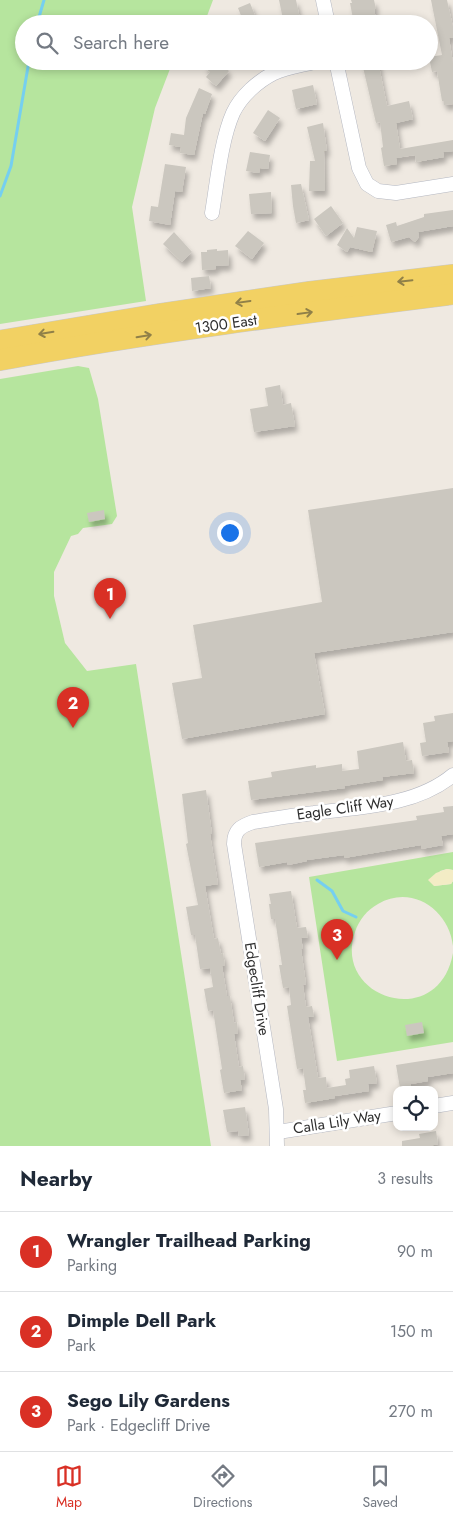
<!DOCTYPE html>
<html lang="en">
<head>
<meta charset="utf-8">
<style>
  body { margin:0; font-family:Jost,sans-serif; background:#f6f6f7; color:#1f2937 }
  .controls { position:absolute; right:15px; bottom:15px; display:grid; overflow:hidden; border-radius:10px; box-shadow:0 2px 8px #0003 }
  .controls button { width:45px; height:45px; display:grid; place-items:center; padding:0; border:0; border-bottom:1px solid #e0e1e3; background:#fff; color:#1f2937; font:25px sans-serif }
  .you { position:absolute; left:229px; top:532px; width:18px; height:18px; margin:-12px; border:4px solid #fff; border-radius:50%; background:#1a73e8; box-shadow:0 0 0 8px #1a73e833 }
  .badge { display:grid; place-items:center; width:32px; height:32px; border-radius:50%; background:#d93025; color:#fff; font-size:16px; font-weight:700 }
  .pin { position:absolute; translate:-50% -41px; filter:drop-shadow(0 1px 2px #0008) }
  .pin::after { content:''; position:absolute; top:26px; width:18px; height:15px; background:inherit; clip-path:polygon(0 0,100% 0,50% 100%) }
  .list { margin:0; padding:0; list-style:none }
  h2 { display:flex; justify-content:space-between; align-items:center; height:65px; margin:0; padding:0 20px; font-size:21px }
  h2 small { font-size:16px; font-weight:400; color:#747a83 }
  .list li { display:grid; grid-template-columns:32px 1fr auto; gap:15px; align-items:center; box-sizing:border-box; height:80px; padding:0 20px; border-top:1px solid #e0e1e3 }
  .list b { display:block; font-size:19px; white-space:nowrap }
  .list p { margin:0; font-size:16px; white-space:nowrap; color:#747a83 }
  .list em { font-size:16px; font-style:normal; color:#747a83 }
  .icon { flex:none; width:28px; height:28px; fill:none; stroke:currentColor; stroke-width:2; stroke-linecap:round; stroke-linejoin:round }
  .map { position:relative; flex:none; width:453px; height:1146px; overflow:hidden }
  .search { position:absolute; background:#fff; box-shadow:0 2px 8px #0003; left:15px; right:15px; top:15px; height:55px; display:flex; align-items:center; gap:12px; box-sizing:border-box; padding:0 18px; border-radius:28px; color:#747a83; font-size:19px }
  .sheet { height:305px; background:#fff }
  nav { display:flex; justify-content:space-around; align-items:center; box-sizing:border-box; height:70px; border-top:1px solid #e0e1e3; background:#fff; font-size:14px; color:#747a83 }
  nav a { display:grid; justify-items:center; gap:2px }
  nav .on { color:#d93025 }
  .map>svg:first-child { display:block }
  .green { fill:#b6e59e }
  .sand { fill:#f3ecc5 }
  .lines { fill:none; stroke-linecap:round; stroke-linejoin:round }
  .stream { stroke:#75cff0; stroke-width:3 }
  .building { fill:#cbc7bf; filter:url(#shadow) }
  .street-casing { stroke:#b4b7c1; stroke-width:15 }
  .primary-casing { stroke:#c9c9c9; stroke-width:22 }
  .street { stroke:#fff; stroke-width:14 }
  .primary { stroke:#f2d163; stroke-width:21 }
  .oneway { stroke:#908048 }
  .labels { text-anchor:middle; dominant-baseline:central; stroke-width:5; stroke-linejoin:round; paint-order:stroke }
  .street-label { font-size:15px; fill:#2e2e2e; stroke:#fff }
</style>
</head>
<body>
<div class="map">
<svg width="453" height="1146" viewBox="0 0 453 1146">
  <defs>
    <filter id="shadow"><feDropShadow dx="3" dy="5.5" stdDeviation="2.5" flood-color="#0004"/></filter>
  </defs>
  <rect width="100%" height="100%" fill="#efe9e1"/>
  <g class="green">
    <path d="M0,0H213L207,16L201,24H24V61H173L155,108L132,207L146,301L0,324Z"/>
    <path d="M78,366L89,368L98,399L117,516L112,524L83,528L78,534L71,536L54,572V596L65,643L87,671L136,664L211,1146H0V379Z"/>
    <path d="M453,852V870L447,869L440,871L434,886L451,884L453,881V946C449,910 412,884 378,904C367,910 359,920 355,932C332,999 439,1032 453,953V1042L337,1061L309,877Z"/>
  </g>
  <path class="sand" d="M447,869L453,870V881L451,884L434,886L428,880L436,873Z"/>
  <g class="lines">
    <g class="stream">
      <path d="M37,24L44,0"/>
      <path d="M0,196L11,166L29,61"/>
      <path d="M317,880L332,891L343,911L356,917"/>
    </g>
  </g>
  <g class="building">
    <path d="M279,0H296L301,24H284Z"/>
    <path d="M351,0H374L376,9H374L377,24H354L350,3H352Z"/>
    <path d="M431,0H447L453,27V38H449L453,63V104L444,105V101H442L437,71L432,72L429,57L442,55Z"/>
    <path d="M250,3L256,18L244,23L238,8Z"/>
    <path d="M209,61H218L229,71L216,86L206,77L210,72L204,67Z"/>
    <path d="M369,61H378L387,106L409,101L413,119L396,123L400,149L453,140V151L443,152L444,157L416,162L415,155L396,158L397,164L384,166L381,148L383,147L380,122L376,123L362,63Z"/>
    <path d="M313,85L317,104L296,109L292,90Z"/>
    <path d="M199,88L212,94L205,114L203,113L194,155L180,153L181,147L169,145L171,133L184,135L186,118Z"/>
    <path d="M268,110L280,118L265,141L253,133Z"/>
    <path d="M323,123L327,151H324L325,191H309L310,161H315L307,127Z"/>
    <path d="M250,152L270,155L268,169L260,168L259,173L246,171Z"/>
    <path d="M165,164L186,167L182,192L175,191L170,225L149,221L151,206L158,207Z"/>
    <path d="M301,184L309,220L296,223L293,206L291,185Z"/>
    <path d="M271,192L272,213L251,214L249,194Z"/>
    <path d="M331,206L343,223L326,236L314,219Z"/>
    <path d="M453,210V226L418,232L419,237L415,242L409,237L391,242L386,225L396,222L397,226L424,217V214Z"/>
    <path d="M357,227L377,231L372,252L350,247L347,252L337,245L347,228L354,238Z"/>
    <path d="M248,231L264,243L252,259L235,246Z"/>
    <path d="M174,232L192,252L182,262L163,244Z"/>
    <path d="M217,249V251L228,250L229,265L216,266V269L202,270L201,252H207V250Z"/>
    <path d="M209,276L211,288L192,291L191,278Z"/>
    <path d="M280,385L283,405L291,403L295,426L254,432L250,409L268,406L265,388Z"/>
    <path d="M453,488V632L314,653L325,714L182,739L172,683L202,678L193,625L322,602L308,510Z"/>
    <path d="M104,510L105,519L89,522L87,513Z"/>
    <path d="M453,713V741L447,742L449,752L422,756L420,743L426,742L423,723L435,721L434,716Z"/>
    <path d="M403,742L406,761L412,760L414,773L382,777L383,780L344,786L345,788L251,800L248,781L272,777L271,772L316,765V768L342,764V771L359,769L357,751Z"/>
    <path d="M206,790L212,834H210L218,884L205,886L214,939L218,938L221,954L223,953L225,966H222L227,996H230L234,1023L237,1022L238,1033L234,1034L239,1067L243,1066L245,1080H240L242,1090L224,1093L220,1070L222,1069L213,1010L208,1011L204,989L213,987L210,968L200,969L195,935H191L186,907L198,905L186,844L188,843L182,794Z"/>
    <path d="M453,806V834L441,836L443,845L421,849V845L344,858V855L307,860V861L288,865L287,862L259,867L255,843L417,820L416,816L444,812L443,807Z"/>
    <path d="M291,891L297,928L306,927L308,937L301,938L303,949H301L306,984L303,985L306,1007L312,1006L314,1016L308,1017L318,1078L326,1077L327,1088L346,1085L345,1079L350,1078L349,1070L374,1066L377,1083L368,1084L369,1091L335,1096V1098L305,1103L303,1090H306L303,1068L297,1069L287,1006L291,1005L289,987L283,988L279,965H282L275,919H271L269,904H271L269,894Z"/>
    <path d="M422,1022L424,1033L407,1036L405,1025Z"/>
    <path d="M453,1056V1073L428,1077V1081L411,1084V1087L400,1088L396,1065Z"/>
    <path d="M245,1107L249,1135L239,1136L238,1131L227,1132L223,1110Z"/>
    <path d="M436,1131L438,1144L429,1146H402V1141L420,1138L419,1134Z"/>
  </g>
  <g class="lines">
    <g class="street-casing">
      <g id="street">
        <path d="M323,0L328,24"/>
        <path d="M336,61L359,168L367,184L378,191L396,193L453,184"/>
        <path d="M212,213C217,183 221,140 233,113C241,96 258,81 274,73C288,67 304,65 318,61"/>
        <path d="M434,1106L453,1103"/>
        <path d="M278,1132L397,1113"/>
        <path d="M277,1146L276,1109L234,844C234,830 241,826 253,822C273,819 294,815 314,813C360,807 416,806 453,775"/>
      </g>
    </g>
    <g class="primary-casing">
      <g id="primary">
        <path d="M0,341L160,314L310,292L453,275"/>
        <path d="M0,360C150,332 302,313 453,294"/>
      </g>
    </g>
    <use href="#street" class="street"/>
    <use href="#primary" class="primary"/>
  </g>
  <defs><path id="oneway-shaft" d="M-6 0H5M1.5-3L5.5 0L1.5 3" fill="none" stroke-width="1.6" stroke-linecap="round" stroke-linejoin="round" transform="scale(1.25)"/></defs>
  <g class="oneway">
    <use href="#oneway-shaft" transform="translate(405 281) rotate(174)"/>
    <use href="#oneway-shaft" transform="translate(243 302) rotate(172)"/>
    <use href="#oneway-shaft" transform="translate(305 313) rotate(-8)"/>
    <use href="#oneway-shaft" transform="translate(46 333) rotate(171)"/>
    <use href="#oneway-shaft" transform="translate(144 336) rotate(-9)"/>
  </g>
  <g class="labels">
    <g class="street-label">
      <text transform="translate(226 324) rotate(-8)">1300 East</text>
      <text transform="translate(345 808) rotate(-8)">Eagle Cliff Way</text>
      <text transform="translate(257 989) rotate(81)">Edgecliff Drive</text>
      <text transform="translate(337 1122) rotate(-9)">Calla Lily Way</text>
    </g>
  </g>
</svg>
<div class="controls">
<button><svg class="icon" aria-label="locate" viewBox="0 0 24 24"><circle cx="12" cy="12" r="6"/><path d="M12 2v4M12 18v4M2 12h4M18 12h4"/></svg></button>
</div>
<div class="you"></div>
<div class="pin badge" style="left:110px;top:619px">1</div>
<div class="pin badge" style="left:73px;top:728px">2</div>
<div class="pin badge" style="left:337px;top:960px">3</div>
<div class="search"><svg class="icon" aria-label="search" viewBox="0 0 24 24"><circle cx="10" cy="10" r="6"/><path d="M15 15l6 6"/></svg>Search here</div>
</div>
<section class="sheet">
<h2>Nearby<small>3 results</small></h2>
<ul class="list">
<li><span class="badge">1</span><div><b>Wrangler Trailhead Parking</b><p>Parking</p></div><em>90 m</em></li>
<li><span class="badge">2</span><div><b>Dimple Dell Park</b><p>Park</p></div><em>150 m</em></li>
<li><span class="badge">3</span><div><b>Sego Lily Gardens</b><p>Park · Edgecliff Drive</p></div><em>270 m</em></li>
</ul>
</section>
<nav>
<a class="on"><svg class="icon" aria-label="map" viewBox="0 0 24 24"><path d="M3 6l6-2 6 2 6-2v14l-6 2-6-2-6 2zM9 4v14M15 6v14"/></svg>Map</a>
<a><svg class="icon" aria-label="directions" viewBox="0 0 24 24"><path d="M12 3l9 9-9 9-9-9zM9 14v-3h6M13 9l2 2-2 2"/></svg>Directions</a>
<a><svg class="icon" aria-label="saved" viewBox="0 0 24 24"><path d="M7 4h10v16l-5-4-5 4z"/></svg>Saved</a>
</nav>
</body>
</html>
